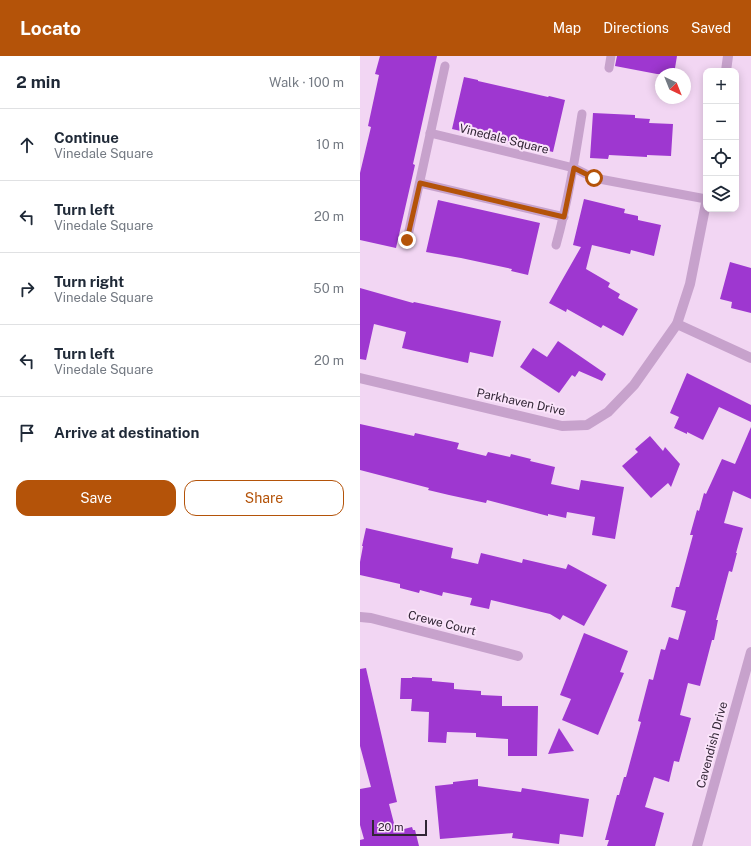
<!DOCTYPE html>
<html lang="en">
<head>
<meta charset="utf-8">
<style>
  body { margin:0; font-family:"Public Sans",sans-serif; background:#f2f2f3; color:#1f2937 }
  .controls { position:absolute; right:12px; top:12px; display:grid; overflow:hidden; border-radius:8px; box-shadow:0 2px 10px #0003 }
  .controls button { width:36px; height:36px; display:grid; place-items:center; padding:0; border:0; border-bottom:1px solid #e0e1e3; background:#fff; color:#1f2937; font:20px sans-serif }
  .compass { position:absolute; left:295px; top:12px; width:36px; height:36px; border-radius:50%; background:#fff; box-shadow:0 2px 10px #0003; rotate:137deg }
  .scale { position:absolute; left:12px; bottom:10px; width:55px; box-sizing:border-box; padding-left:4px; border:2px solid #312535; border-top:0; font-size:11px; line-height:14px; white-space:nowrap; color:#312535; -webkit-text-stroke:3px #fae3fa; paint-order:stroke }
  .stop { position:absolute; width:12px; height:12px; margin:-9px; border:3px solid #b45309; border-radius:50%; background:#fff }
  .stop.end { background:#b45309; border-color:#fff; box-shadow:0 1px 4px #0008 }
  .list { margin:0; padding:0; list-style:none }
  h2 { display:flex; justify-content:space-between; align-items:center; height:52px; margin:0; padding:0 16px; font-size:17px }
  h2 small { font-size:13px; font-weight:400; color:#747a83 }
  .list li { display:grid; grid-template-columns:26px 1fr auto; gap:12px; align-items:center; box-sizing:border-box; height:72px; padding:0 16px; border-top:1px solid #e0e1e3 }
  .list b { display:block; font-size:15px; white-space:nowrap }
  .list p { margin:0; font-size:13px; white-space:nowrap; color:#747a83 }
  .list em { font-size:13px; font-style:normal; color:#747a83 }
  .actions { display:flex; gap:8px; padding:12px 16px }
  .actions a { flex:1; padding:9px 0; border:1px solid #b45309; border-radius:12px; text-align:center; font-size:14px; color:#b45309 }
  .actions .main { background:#b45309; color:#fff }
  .icon { flex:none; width:22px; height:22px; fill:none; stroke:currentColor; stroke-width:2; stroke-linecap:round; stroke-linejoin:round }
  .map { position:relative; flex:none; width:391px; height:790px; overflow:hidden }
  header { display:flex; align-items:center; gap:24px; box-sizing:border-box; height:56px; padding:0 20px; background:#b45309; color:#fff }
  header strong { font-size:19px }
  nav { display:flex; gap:22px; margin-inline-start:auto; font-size:14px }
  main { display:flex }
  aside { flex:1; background:#fff }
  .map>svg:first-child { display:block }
  .building { fill:#9e37d0 }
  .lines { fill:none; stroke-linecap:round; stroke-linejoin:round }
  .lane { stroke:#c7a2cc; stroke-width:9 }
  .street { stroke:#c7a2cc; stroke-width:10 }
  .route { stroke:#b45309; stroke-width:5 }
  .labels { text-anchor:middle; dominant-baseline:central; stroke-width:4; stroke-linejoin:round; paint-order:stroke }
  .street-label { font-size:12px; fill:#312535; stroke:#fae3fa }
</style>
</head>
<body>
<header>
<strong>Locato</strong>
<nav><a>Map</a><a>Directions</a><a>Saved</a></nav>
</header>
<main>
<aside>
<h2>2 min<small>Walk · 100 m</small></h2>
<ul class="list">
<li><svg class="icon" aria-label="ahead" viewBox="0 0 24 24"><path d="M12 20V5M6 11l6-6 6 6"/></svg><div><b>Continue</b><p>Vinedale Square</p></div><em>10 m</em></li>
<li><svg class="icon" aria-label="left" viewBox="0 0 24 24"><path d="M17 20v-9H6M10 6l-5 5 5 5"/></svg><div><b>Turn left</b><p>Vinedale Square</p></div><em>20 m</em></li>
<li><svg class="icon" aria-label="right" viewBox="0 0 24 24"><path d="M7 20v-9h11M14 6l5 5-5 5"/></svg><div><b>Turn right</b><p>Vinedale Square</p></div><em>50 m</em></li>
<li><svg class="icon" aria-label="left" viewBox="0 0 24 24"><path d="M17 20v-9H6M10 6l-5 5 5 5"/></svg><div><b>Turn left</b><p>Vinedale Square</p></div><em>20 m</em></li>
<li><svg class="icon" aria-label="arrive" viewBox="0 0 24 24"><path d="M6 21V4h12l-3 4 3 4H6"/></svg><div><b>Arrive at destination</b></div></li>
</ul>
<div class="actions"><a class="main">Save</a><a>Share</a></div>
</aside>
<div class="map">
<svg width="391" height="790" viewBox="0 0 391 790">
  <rect width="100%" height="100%" fill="#f2d6f3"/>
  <g class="building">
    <path d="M20,0H77L53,108L55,109L36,192L0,184V117L11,71L8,70L19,19L15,18Z"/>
    <path d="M257,0H317L314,18H297L255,10Z"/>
    <path d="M104,21L118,24V25L188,41L189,40L205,44L193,96L92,73Z"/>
    <path d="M233,57L275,59V62L290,63L289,67L313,68L311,100L287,99V101L249,99L248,103L230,102Z"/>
    <path d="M224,143L265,153L264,157L278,160V164L301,169L294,200L271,194L270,198L232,189L226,213L250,227L248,231L260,238L258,242L278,253L263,280L243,269L241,272L207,253L206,256L189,247L221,191L213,189Z"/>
    <path d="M78,144L180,167L168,219L151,215L152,213L101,202L66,196Z"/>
    <path d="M370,206L391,212V257L371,252L372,246L360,243Z"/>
    <path d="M0,232L53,247L54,246L141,265L133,301L110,296L108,307L42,292L46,276L14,268L6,304L0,303Z"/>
    <path d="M198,285L246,318L242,325L219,315L215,321L212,319L199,337L160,311L173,292L187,301Z"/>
    <path d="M327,317L391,349V366L359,351L343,384L327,376V378L314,372L319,361L310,357Z"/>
    <path d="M0,368L54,380L55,377L99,387L97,393L126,400L128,396L150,401L151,398L171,403L170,405L195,411L191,428L219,434L221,424L264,431L255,483L232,479L235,461L207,456L206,462L188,458V460L127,444L126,447L89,439L68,434L69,432L0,414Z"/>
    <path d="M391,371V443L373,435L364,467L383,472L376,497H377L372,516L369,515L356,564H358L354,584H352L340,630L328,627L320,659L331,662L319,706L314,705L309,726L294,721L285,751L304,757L295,790H247L249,784H245L257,739H259L264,721H266L281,666L278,665L289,623L293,624L301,593L305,594L309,581L318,584L326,555L311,551L316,531H319L333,479H330L337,454L339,455L344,437L346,438L362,403L375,408Z"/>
    <path d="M290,380L303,395L305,391L320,408L311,431L308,427L291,442L262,410L278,396L275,393Z"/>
    <path d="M6,472L93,492L91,502L118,508L121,497L162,507L163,503L206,513L208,508L247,529L224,570L203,559L200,564L190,558L131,544L129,553L110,549L112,542L83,536L82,540L60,534L59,537L40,532V528L0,519V506L3,490H2Z"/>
    <path d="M224,577L268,595L260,616L264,617L238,679L202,664L211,643L200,639Z"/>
    <path d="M6,612L37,746L29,748L36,775L52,771L53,774H55L59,790H0V784L4,783L0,769V733L11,731L0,690V613Z"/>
    <path d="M52,621L72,622V625L94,627V633L121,635V639L142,640V650H178L177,700H148V683L116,681V677L87,676L86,687L68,686L69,656L51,655L52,643H40L41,622H52Z"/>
    <path d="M199,672L214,695L188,698Z"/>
    <path d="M118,723V730L161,736L162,732L229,743L223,781L200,778L199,788L152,782L153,777L80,783L75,730L93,728V726Z"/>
  </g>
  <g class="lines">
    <g class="lane">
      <path d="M249,12L251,0"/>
      <path d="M70,77L214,112L234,122L346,143"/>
      <path d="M60,127L204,161"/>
      <path d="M47,184L85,10"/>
      <path d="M196,189C208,146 215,102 222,58"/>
    </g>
    <g class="street">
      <path d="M366,15L368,0"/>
      <path d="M317,268L391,302"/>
      <path d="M0,322L202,370L227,369L248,356L274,329L317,268L330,228L346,147"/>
      <path d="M0,561L11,562L158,600"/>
      <path d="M337,790L391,596"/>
    </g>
  </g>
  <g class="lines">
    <path class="route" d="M47,184L60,127L204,161L214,112L234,122"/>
  </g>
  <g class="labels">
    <g class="street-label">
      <text transform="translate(144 83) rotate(14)">Vinedale Square</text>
      <text transform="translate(161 346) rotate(12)">Parkhaven Drive</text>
      <text transform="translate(82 567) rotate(14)">Crewe Court</text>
      <text transform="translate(352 689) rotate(-75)">Cavendish Drive</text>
    </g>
  </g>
</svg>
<div class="controls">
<button>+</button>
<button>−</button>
<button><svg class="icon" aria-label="locate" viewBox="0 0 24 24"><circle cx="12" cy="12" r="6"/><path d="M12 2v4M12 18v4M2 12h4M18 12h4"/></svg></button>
<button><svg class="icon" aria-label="layers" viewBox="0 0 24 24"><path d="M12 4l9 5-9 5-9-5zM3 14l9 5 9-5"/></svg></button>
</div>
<svg class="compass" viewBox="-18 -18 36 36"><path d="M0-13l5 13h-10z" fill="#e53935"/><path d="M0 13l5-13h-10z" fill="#747a83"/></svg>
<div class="scale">20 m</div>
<div class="stop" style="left:234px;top:122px"></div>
<div class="stop end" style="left:47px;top:184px"></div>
</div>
</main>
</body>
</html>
